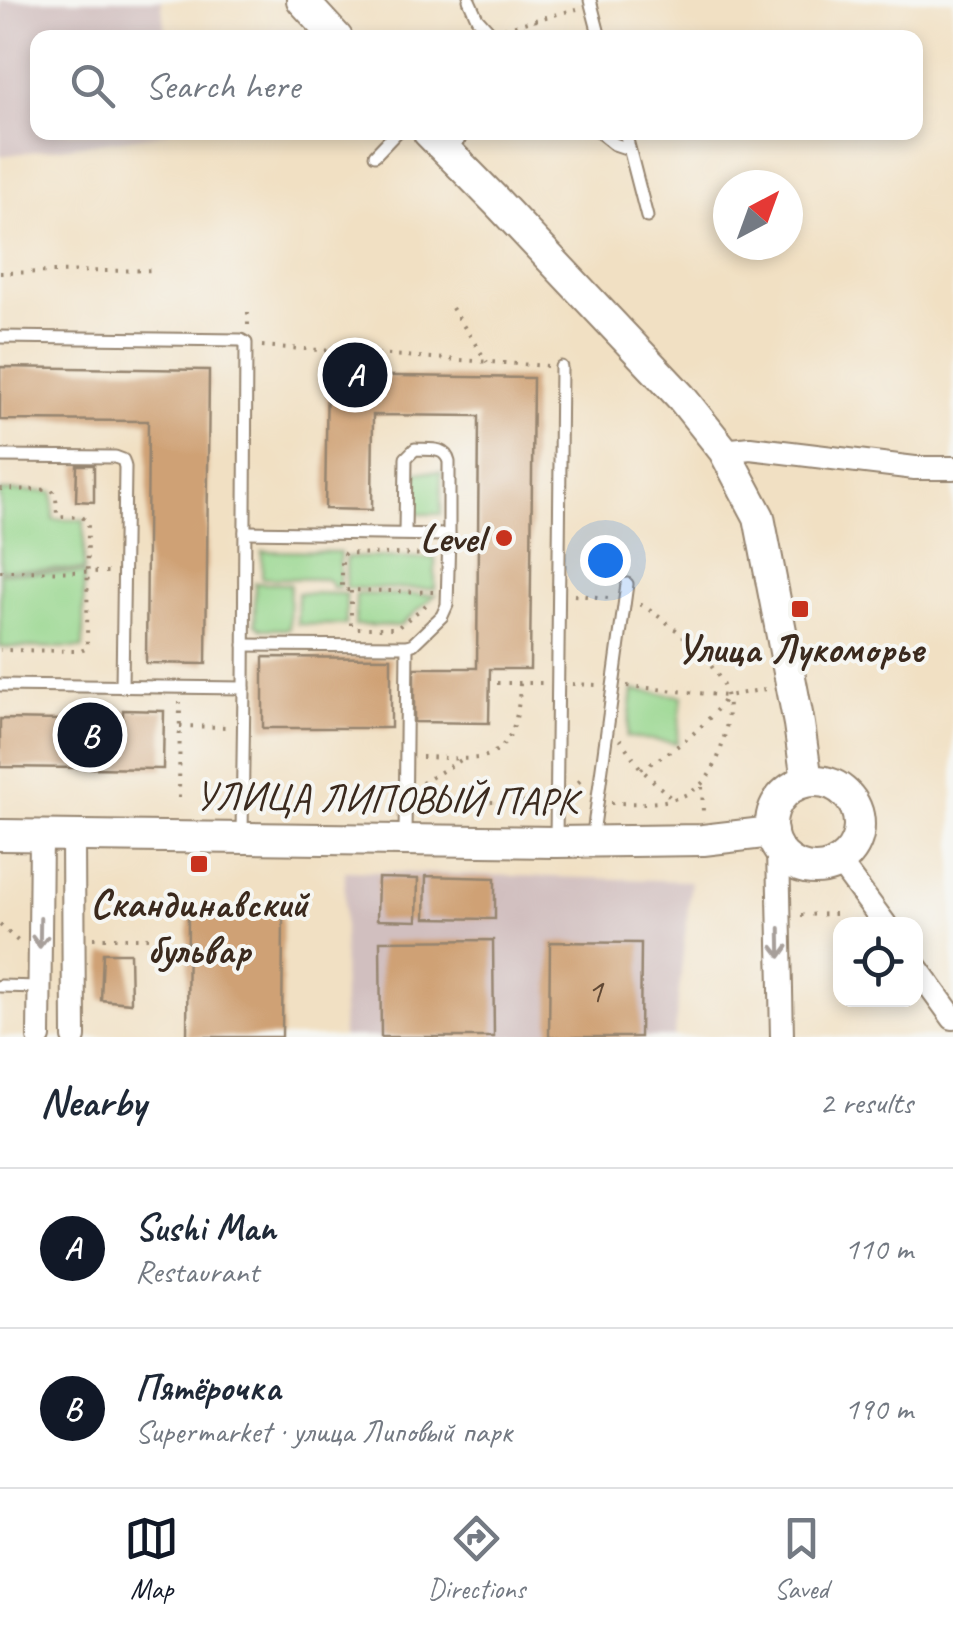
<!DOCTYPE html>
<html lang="en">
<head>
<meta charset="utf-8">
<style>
  body { margin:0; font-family:Caveat,sans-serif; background:#f6f6f7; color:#1f2937 }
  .controls { position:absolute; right:30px; bottom:30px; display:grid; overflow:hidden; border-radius:20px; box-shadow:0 5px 15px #0003 }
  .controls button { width:90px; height:90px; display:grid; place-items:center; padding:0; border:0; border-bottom:2px solid #e0e1e3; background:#fff; color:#1f2937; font:50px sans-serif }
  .compass { position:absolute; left:713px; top:170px; width:90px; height:90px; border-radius:50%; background:#fff; box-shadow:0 5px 15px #0003; rotate:41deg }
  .you { position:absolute; left:605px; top:560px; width:35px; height:35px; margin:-25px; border:8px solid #fff; border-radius:50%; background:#1a73e8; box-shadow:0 0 0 15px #1a73e833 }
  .badge { display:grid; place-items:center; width:65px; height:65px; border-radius:50%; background:#111827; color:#fff; font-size:32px; font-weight:700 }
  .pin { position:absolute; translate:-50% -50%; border:5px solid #fff; box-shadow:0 2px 10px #0006 }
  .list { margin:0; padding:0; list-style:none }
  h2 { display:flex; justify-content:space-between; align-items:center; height:130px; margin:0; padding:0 40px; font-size:42px }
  h2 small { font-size:32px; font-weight:400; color:#747a83 }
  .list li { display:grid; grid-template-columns:65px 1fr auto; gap:30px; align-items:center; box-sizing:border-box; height:160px; padding:0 40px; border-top:2px solid #e0e1e3 }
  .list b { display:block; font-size:38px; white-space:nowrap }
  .list p { margin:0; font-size:32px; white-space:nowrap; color:#747a83 }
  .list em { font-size:32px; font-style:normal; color:#747a83 }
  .icon { flex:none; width:55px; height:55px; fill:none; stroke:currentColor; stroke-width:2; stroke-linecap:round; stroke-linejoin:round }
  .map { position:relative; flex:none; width:953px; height:1037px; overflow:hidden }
  .search { position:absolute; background:#fff; box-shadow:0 5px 15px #0003; left:30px; right:30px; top:30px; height:110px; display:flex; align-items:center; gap:25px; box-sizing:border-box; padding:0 35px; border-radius:20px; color:#747a83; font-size:38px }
  .sheet { height:450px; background:#fff }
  nav { display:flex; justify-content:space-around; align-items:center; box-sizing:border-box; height:140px; border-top:2px solid #e0e1e3; background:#fff; font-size:28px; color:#747a83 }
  nav a { display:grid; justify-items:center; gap:5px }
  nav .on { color:#111827 }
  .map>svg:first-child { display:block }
  .industrial { fill:#d1bfbf }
  .green { fill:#96d68c; stroke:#688055; stroke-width:2.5 }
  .building { fill:#cfa174 }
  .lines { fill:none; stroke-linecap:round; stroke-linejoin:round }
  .lane-casing { stroke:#968570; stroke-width:15 }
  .street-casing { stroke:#968570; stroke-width:26 }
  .secondary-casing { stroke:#968570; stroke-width:34 }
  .path { stroke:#968570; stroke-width:4; stroke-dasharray:2.5 8; stroke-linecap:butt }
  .lane { stroke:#fff; stroke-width:11 }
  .street { stroke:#fff; stroke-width:22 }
  .secondary { stroke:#fff; stroke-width:30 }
  .oneway { stroke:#a79f9a }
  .poi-dot { fill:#c8321e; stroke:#f6f6f2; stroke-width:4 }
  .labels { text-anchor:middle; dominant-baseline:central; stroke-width:8; stroke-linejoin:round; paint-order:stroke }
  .number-label { font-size:35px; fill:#604834 }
  .poi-label { font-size:40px; font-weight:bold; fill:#3b2a1e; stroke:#f6f6f2 }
  .street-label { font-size:40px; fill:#3b2a1e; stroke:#f6f6f2 }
</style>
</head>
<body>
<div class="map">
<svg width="953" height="1037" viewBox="0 0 953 1037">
  <rect width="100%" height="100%" fill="#f6f6f2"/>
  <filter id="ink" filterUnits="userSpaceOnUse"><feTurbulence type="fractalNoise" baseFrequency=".01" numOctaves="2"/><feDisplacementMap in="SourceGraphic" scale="20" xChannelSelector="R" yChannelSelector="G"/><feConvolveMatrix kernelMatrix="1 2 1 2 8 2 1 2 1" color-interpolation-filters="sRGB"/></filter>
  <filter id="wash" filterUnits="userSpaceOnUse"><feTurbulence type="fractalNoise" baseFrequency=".0048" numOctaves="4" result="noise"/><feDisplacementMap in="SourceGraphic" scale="40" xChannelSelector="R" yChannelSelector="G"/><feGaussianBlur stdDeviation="2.25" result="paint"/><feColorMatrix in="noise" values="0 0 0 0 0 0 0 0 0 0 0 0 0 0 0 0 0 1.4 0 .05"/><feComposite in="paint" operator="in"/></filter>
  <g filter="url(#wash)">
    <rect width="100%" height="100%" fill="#f1e0c3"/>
    <g class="industrial">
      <path d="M0,0H161L166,37L38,38V132L171,133L0,156Z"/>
      <path d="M345,871L691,881L674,1037H342Z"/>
    </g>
    <g class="green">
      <rect x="415" y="472" width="26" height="42"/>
      <path d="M0,491L53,492V519L84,520V570L0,569Z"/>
      <path d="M262,551L340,552L339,587H332L331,582L325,579L262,578Z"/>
      <path d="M346,557L435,558V589L346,588Z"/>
      <path d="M0,572L84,573L83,648L0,647Z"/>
      <path d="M255,583L290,584L289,629H262L255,624Z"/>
      <path d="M298,593L346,594V625L297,624Z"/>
      <path d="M356,594L435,595L400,626L355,625Z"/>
      <path d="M633,690L682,696L677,743L627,737Z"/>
    </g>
    <g id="blocks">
      <g class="building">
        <path d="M0,367L209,370L206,664L146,663L148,421L0,420Z"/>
        <path d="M327,375L533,378L530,669H490L489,723L414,722V668H477L479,416L373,415L372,510L325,509Z"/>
        <path d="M77,465H94V502L76,501Z"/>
        <path d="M263,657L391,658V728H263Z"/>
        <path d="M123,710L164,711L163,769L0,767V719L123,721Z"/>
        <path d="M426,876L495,878V919L425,918Z"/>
        <path d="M378,878L418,879L417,921L377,920Z"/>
        <path d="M188,915L283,916L282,1037H187Z"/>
        <path d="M493,940L494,1037H381L380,941Z"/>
        <path d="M550,942L641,943L640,1037H549Z"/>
        <path d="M103,953H130L131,1003L101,1000Z"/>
      </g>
    </g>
  </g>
  <g filter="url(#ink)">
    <use href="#blocks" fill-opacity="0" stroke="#968570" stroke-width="2.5"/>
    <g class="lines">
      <g class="lane-casing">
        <g id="lane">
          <path d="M469,0L477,18L495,38"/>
          <path d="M590,0L600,38"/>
          <path d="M599,132L614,144L629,149"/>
          <path d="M625,132L647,217"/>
          <path d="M448,150L466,132"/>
          <path d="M375,155L397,132"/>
          <path d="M0,337L241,340L246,343L244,688"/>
          <path d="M0,456L115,457L123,460L125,467L122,687"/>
          <path d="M245,532L449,535V462C445,446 429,450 415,449L406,458L405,534"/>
          <path d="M244,645L407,646L413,644L442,616L447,605L449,535"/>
          <path d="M0,685L244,688L242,834"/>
          <path d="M405,837L407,646"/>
          <path d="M592,841L627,584"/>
          <path d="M556,842L561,367"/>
          <path d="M0,986L40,987"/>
        </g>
      </g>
      <g class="street-casing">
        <g id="street">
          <path d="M724,451L750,448L915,468H953"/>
          <path d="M73,836L74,1037"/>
          <path d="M778,848L782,1037"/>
          <path d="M839,862L885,924"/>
          <path d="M916,967L953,1018"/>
          <path d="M39,1037L41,835"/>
        </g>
      </g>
      <g class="secondary-casing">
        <g id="secondary">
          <path d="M302,0L337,38"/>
          <path d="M428,132L497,202L681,397L724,451L759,517L799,724L807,781"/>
          <circle cx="815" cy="825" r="44"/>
          <path d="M0,835L556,842L703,840L772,832"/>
        </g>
      </g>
      <g class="path">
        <path d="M535,20L539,38"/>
        <path d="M504,28L577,9"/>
        <path d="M0,273L157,270"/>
        <path d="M452,308L487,362"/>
        <path d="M248,325V310"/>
        <path d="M262,346L547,366"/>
        <path d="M0,489L52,490L56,495L57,516L82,517L88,522L87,648L81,651L0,650"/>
        <path d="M0,571L110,572"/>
        <path d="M351,591V625L354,628H397L431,601"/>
        <path d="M433,592L343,590L342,588V556L345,553L436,555"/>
        <path d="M574,595L609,598"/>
        <path d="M497,683H542"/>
        <path d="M572,684L597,685"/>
        <path d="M627,686L727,696L766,689"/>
        <path d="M180,726L230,727"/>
        <path d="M620,739L641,769L672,799"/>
        <path d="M422,757C440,757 459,760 477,758C515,753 519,712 520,683"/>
        <path d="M641,769C674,751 705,728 727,696"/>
        <path d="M422,783L461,760"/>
        <path d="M702,787L703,812"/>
        <path d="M570,789L586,776"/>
        <path d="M179,798L180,702"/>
        <path d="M420,801C425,802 428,805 432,807C441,811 457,807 464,802H541"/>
        <path d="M611,803C634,803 658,805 680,797C702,789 713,773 720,752C725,736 730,715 727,698C720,662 669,621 638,603"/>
        <path d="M801,915L835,914"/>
        <path d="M0,925L19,942"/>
        <path d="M93,938H151"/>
      </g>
      <use href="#lane" class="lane"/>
      <use href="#street" class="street"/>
      <use href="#secondary" class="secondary"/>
    </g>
    <defs><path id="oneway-shaft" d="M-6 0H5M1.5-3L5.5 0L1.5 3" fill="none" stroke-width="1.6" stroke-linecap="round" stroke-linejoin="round" transform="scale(2.5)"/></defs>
    <g class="oneway">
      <use href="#oneway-shaft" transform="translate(40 933) rotate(91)"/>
      <use href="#oneway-shaft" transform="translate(780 943) rotate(89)"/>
    </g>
  </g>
  <g class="poi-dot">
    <circle cx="504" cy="538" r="10"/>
    <rect x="790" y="599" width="20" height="20" rx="5"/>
    <rect x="189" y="854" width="20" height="20" rx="5"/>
  </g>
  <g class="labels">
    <g class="number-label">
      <text x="595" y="990">1</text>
    </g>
    <g class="poi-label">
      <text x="484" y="538" text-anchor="end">Level</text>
      <text x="800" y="649">Улица Лукоморье</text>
      <text x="199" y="904">Скандинавский<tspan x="199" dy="46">бульвар</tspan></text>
    </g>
    <g class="street-label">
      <text transform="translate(386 799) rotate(1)">УЛИЦА ЛИПОВЫЙ ПАРК</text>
    </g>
  </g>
</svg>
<div class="controls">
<button><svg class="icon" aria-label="locate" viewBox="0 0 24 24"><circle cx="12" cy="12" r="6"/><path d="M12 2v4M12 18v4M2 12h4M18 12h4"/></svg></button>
</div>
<svg class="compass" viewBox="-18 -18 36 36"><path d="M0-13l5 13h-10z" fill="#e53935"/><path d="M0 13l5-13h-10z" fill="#747a83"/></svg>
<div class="you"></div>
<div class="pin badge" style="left:355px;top:375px">A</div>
<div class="pin badge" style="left:90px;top:735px">B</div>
<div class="search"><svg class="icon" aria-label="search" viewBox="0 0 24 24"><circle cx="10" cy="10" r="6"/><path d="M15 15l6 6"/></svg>Search here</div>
</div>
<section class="sheet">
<h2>Nearby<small>2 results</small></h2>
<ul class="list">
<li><span class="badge">A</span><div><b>Sushi Man</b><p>Restaurant</p></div><em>110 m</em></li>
<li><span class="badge">B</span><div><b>Пятёрочка</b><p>Supermarket · улица Липовый парк</p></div><em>190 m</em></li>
</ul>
</section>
<nav>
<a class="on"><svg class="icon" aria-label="map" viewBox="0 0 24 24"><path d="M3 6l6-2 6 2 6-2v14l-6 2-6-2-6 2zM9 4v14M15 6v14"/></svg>Map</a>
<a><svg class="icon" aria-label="directions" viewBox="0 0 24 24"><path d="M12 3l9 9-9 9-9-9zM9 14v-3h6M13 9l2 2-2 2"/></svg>Directions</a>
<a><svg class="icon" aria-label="saved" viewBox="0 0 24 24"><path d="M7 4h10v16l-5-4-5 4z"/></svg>Saved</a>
</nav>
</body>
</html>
